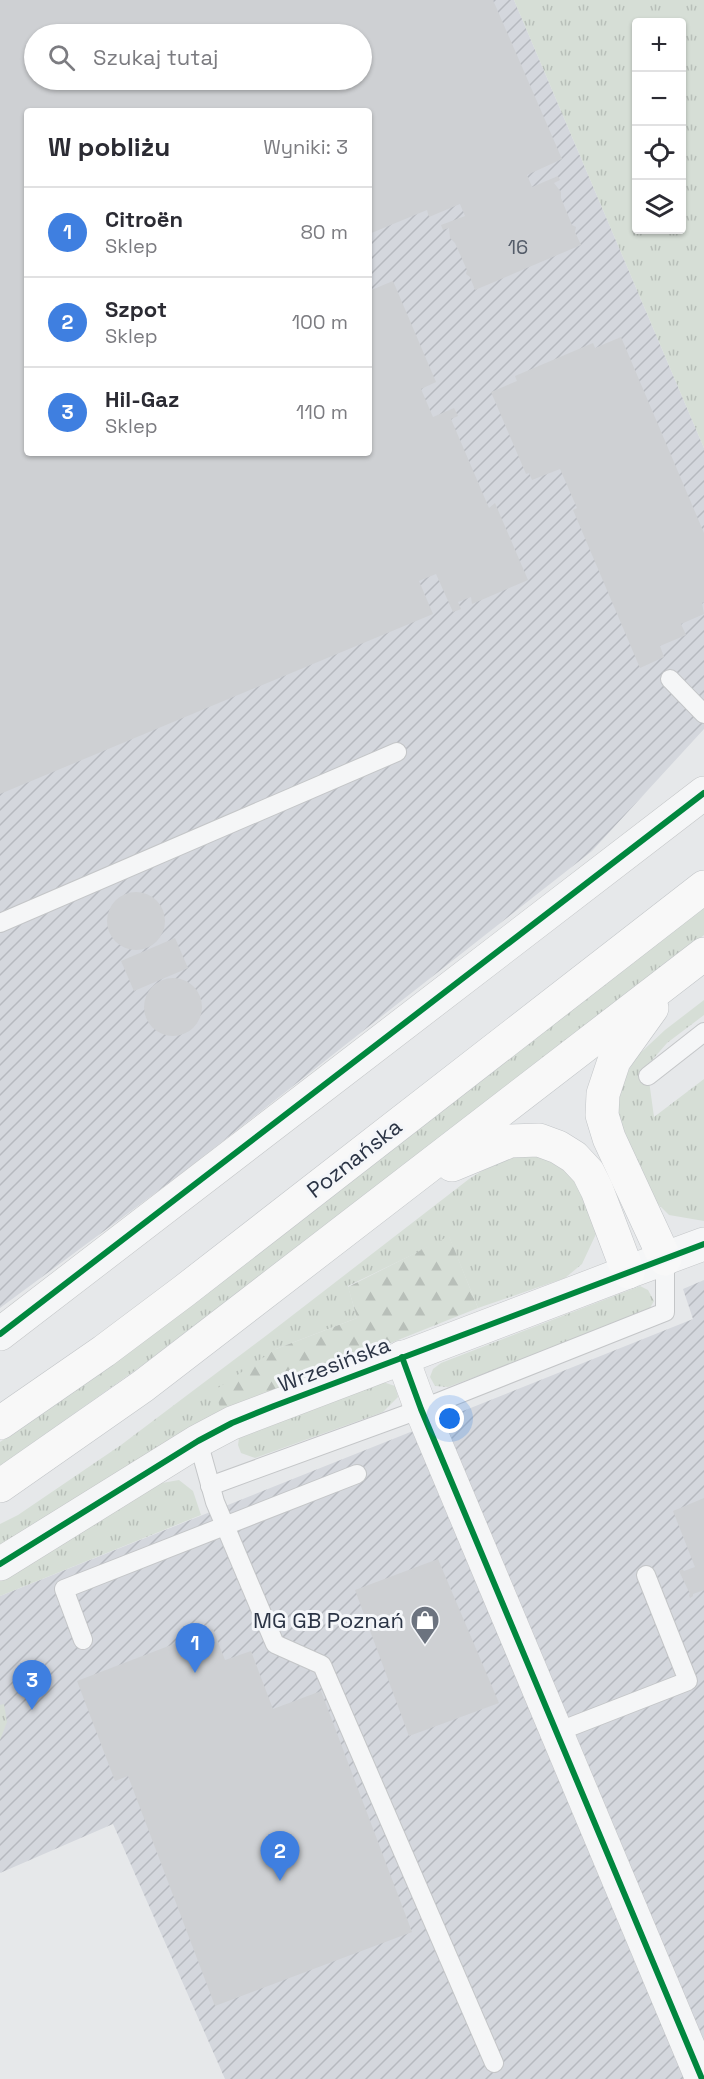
<!DOCTYPE html>
<html lang="pl">
<head>
<meta charset="utf-8">
<style>
  body { margin:0; font-family:"Space Grotesk",sans-serif; background:#f2f2f3; color:#2b2b33 }
  .controls { position:absolute; right:18px; top:18px; display:grid; overflow:hidden; border-radius:6px; box-shadow:0 2px 4px #0004 }
  .controls button { width:54px; height:54px; display:grid; place-items:center; padding:0; border:0; border-bottom:2px solid #e1e1e2; background:#fff; color:#2b2b33; font:30px sans-serif }
  .you { position:absolute; left:450px; top:1419px; width:21px; height:21px; margin:-15px; border:4px solid #fff; border-radius:50%; background:#1a73e8; box-shadow:0 0 0 9px #1a73e833 }
  .badge { display:grid; place-items:center; width:39px; height:39px; border-radius:50%; background:#7c3aed; color:#fff; font-size:20px; font-weight:700 }
  .pin { position:absolute; translate:-50% -50px; filter:drop-shadow(0 2px 3px #0008) }
  .pin::after { content:''; position:absolute; top:32px; width:21px; height:18px; background:inherit; clip-path:polygon(0 0,100% 0,50% 100%) }
  .list { margin:0; padding:0; list-style:none }
  h2 { display:flex; justify-content:space-between; align-items:center; height:78px; margin:0; padding:0 24px; font-size:26px }
  h2 small { font-size:20px; font-weight:400; color:#7c7c81 }
  .list li { display:grid; grid-template-columns:39px 1fr auto; gap:18px; align-items:center; box-sizing:border-box; height:90px; padding:0 24px; border-top:2px solid #e1e1e2 }
  .list b { display:block; font-size:22px; white-space:nowrap }
  .list p { margin:0; font-size:20px; white-space:nowrap; color:#7c7c81 }
  .list em { font-size:20px; font-style:normal; color:#7c7c81 }
  .icon { flex:none; width:33px; height:33px; fill:none; stroke:currentColor; stroke-width:2; stroke-linecap:round; stroke-linejoin:round }
  .map { position:relative; flex:none; width:704px; height:2079px; overflow:hidden }
  .search { position:absolute; background:#fff; box-shadow:0 2px 4px #0004; left:24px; top:24px; width:348px; height:66px; display:flex; align-items:center; gap:15px; box-sizing:border-box; padding:0 21px; border-radius:33px; color:#7c7c81; font-size:22px }
  .panel { position:absolute; background:#fff; box-shadow:0 2px 4px #0004; left:24px; top:108px; width:348px; height:348px; border-radius:6px }
  .map>svg:first-child { display:block }
  .industrial { fill:url(#industrial-furrows); fill-rule:evenodd }
  .grass { fill:url(#grass-tufts); fill-rule:evenodd }
  .forest { fill:url(#forest-firs) }
  .building { fill:#ced0d3; fill-rule:evenodd }
  .lines { fill:none; stroke-linecap:round; stroke-linejoin:round }
  .service-casing { stroke:#c4c6c8; stroke-width:20 }
  .minor-casing { stroke:#c4c6c8; stroke-width:34 }
  .tertiary-casing { stroke:#c4c6c8; stroke-width:34 }
  .primary-casing { stroke:#c2c5c8; stroke-width:34 }
  .service { stroke:#f5f6f7; stroke-width:18 }
  .minor { stroke:#f5f6f7; stroke-width:33 }
  .tertiary { stroke:#f5f6f7; stroke-width:33 }
  .primary { stroke:#f8f8f8; stroke-width:33 }
  .cycleway-casing { stroke:#f4f6f9; stroke-width:10 }
  .cycleway { stroke:#00873e; stroke-width:6 }
  .labels { text-anchor:middle; dominant-baseline:central; stroke-width:6; stroke-linejoin:round; paint-order:stroke }
  .number-label { font-size:20px; fill:#545c69 }
  .street-label { font-size:22px; fill:#2b3445; stroke:#f4f6f9 }
  .poi-label { font-size:22px; fill:#2b3445; stroke:#f4f6f9; text-anchor:end }
</style>
</head>
<body>
<div class="map">
<svg width="704" height="2079" viewBox="0 0 704 2079">
  <defs>
    <pattern id="industrial-furrows" width="10" height="10" patternUnits="userSpaceOnUse" patternTransform="scale(1.5)"><rect width="10" height="10" fill="#d4d7dd"/><path d="M-1 1l2-2M0 10L10 0M9 11l2-2" fill="none" stroke="#b6b9bf"/></pattern>
    <pattern id="grass-tufts" width="24" height="20" patternUnits="userSpaceOnUse" patternTransform="scale(1.5)"><rect width="24" height="20" fill="#d6ded6"/><path d="M3 7l-1-3M5 7V3M7 7l1-3M15 17l-1-3M17 17v-4M19 17l1-3" fill="none" stroke="#b8bfb9"/></pattern>
    <pattern id="forest-firs" width="22" height="20" patternUnits="userSpaceOnUse" patternTransform="scale(1.5)"><rect width="22" height="20" fill="#d6ded6"/><path d="M5 1l3.5 6h-7zM16 11l3.5 6h-7z" fill="#b8bfb9"/></pattern>
  </defs>
  <rect width="100%" height="100%" fill="#e6e8ea"/>
  <g class="industrial">
    <path d="M0,0H514L704,448V729L592,851L181,1174L0,1308ZM34,34H362V80H34ZM27,111H369V453H27Z"/>
    <path d="M704,1280V2079H225L113,1824L0,1873V1596L693,1319L683,1289Z"/>
  </g>
  <g class="grass">
    <path d="M514,0H704V448ZM636,22H682V230H636Z"/>
    <path d="M704,906V935L144,1364L0,1466V1442L30,1422Z"/>
    <path d="M704,1000V1015L667,1043L647,1066L654,1117L704,1079V1221L669,1215L639,1185L617,1108L623,1081L636,1057L665,1030Z"/>
    <path d="M533,1154L561,1166L582,1184L596,1234L582,1264L565,1278L478,1308L449,1237L348,1286L357,1318L276,1349L221,1411L136,1460L0,1550V1524L18,1515L121,1445L267,1335L469,1179L501,1159Z"/>
    <path d="M640,1286L648,1290L654,1301L647,1313L448,1387L435,1386L430,1377L433,1369L441,1363Z"/>
    <path d="M383,1382L395,1386L398,1397L383,1412L255,1458L241,1453L238,1445L239,1438Z"/>
    <path d="M179,1480L193,1491L201,1515L0,1596V1578L162,1483Z"/>
    <path d="M4,1704L7,1722L0,1740V1705Z"/>
  </g>
  <path class="forest" d="M449,1236L478,1308L221,1411L215,1390L276,1349L357,1318L348,1287Z"/>
  <g class="building">
    <path d="M0,0H493L562,159L527,175L532,187L558,176L560,180L554,183L561,192V198L572,225L576,227L575,232L581,245L475,290L470,277L466,274L467,270L455,243L450,238L449,228L443,230L441,225L465,216L460,204L429,217L427,210L369,234V111H27V453H369V291L393,281L436,382L421,389L433,417L454,408L458,416L451,419L489,508L495,503L528,580L472,604L471,597L458,602L461,609L453,612L436,574L419,581L433,614L0,794ZM34,34H362V80H34Z"/>
    <path d="M621,337L704,533V602L702,603L704,614L681,624L686,635L660,646L664,657L640,668L573,510L577,508L560,469L532,480L529,473L526,474L491,392L517,381L515,376L593,343L595,348Z"/>
    <circle cx="136" cy="921" r="29"/>
    <path d="M175,938L188,968L134,991L121,961Z"/>
    <circle cx="173" cy="1007" r="29"/>
    <path d="M704,1498V1590L693,1594V1596L690,1598L689,1595L690,1594L679,1571L682,1569L684,1571L695,1567L673,1511Z"/>
    <path d="M438,1559L499,1703L409,1736L355,1590Z"/>
    <path d="M213,1629L225,1660L251,1651L273,1709L321,1691L412,1932L215,2006L128,1776L115,1781L77,1681Z"/>
  </g>
  <g class="lines">
    <g class="service-casing">
      <g id="service">
        <path d="M670,679L704,714"/>
        <path d="M0,923L397,752"/>
        <path d="M648,1076L704,1032"/>
        <path d="M198,1441L215,1502L275,1644L322,1665L494,2063"/>
        <path d="M210,1486L421,1409L665,1312V1259"/>
        <path d="M83,1640L64,1589L357,1474"/>
        <path d="M557,1732L688,1681L646,1575"/>
      </g>
    </g>
    <g class="minor-casing">
      <g id="minor">
        <path d="M0,1334L704,793"/>
        <path d="M402,1357L421,1409L702,2079"/>
        <path d="M0,1564L198,1441L232,1423L628,1272"/>
      </g>
    </g>
    <g class="tertiary-casing">
      <path id="tertiary" d="M628,1272L704,1244"/>
    </g>
    <g class="primary-casing">
      <g id="primary">
        <path d="M652,1008L614,1061L603,1094L602,1115L609,1138L665,1259"/>
        <path d="M452,1165L510,1141L539,1140L558,1147L574,1157L588,1172L597,1190L628,1272"/>
        <path d="M0,1423L104,1351L184,1291L704,887"/>
        <path d="M0,1486L143,1386L704,954"/>
      </g>
    </g>
    <use href="#service" class="service"/>
    <use href="#minor" class="minor"/>
    <use href="#tertiary" class="tertiary"/>
    <use href="#primary" class="primary"/>
    <g class="cycleway-casing">
      <g id="cycleway">
        <path d="M0,1334L704,793"/>
        <path d="M402,1357L421,1409L702,2079"/>
        <path d="M0,1564L198,1441L232,1423L274,1406L704,1244"/>
      </g>
    </g>
    <use href="#cycleway" class="cycleway"/>
  </g>
  <defs>
    <g id="shop-pin" transform="scale(1.5)"><path d="M0 17L-7.5 6A9.5 9.5 0 1 1 7.5 6Z" fill="#6c737f" stroke="#f4f6f9"/><path d="M-5-2.5h2.3a2.7 3.5 0 0 1 5.4 0H5L5.5 6h-11ZM-1.5-2.5h3a1.5 2.3 0 0 0-3 0Z" fill="#fff"/></g>
  </defs>
  <g fill-rule="evenodd">
    <use href="#shop-pin" x="425" y="1620"/>
  </g>
  <g class="labels">
    <g class="number-label">
      <text x="518" y="247">16</text>
    </g>
    <g class="street-label">
      <text transform="translate(354 1158) rotate(-38)">Poznańska</text>
      <text transform="translate(334 1364) rotate(-21)">Wrzesińska</text>
    </g>
    <g class="poi-label">
      <text x="404" y="1620">MG GB Poznań</text>
    </g>
  </g>
</svg>
<div class="controls">
<button>+</button>
<button>−</button>
<button><svg class="icon" aria-label="locate" viewBox="0 0 24 24"><circle cx="12" cy="12" r="6"/><path d="M12 2v4M12 18v4M2 12h4M18 12h4"/></svg></button>
<button><svg class="icon" aria-label="layers" viewBox="0 0 24 24"><path d="M12 4l9 5-9 5-9-5zM3 14l9 5 9-5"/></svg></button>
</div>
<div class="you"></div>
<div class="pin badge" style="left:195px;top:1673px;background:#3f7fe0">1</div>
<div class="pin badge" style="left:280px;top:1881px;background:#3f7fe0">2</div>
<div class="pin badge" style="left:32px;top:1710px;background:#3f7fe0">3</div>
<div class="search"><svg class="icon" aria-label="search" viewBox="0 0 24 24"><circle cx="10" cy="10" r="6"/><path d="M15 15l6 6"/></svg>Szukaj tutaj</div>
<section class="panel">
<h2>W pobliżu<small>Wyniki: 3</small></h2>
<ul class="list">
<li><span class="badge" style="background:#3f7fe0">1</span><div><b>Citroën</b><p>Sklep</p></div><em>80 m</em></li>
<li><span class="badge" style="background:#3f7fe0">2</span><div><b>Szpot</b><p>Sklep</p></div><em>100 m</em></li>
<li><span class="badge" style="background:#3f7fe0">3</span><div><b>Hil-Gaz</b><p>Sklep</p></div><em>110 m</em></li>
</ul>
</section>
</div>
</body>
</html>
